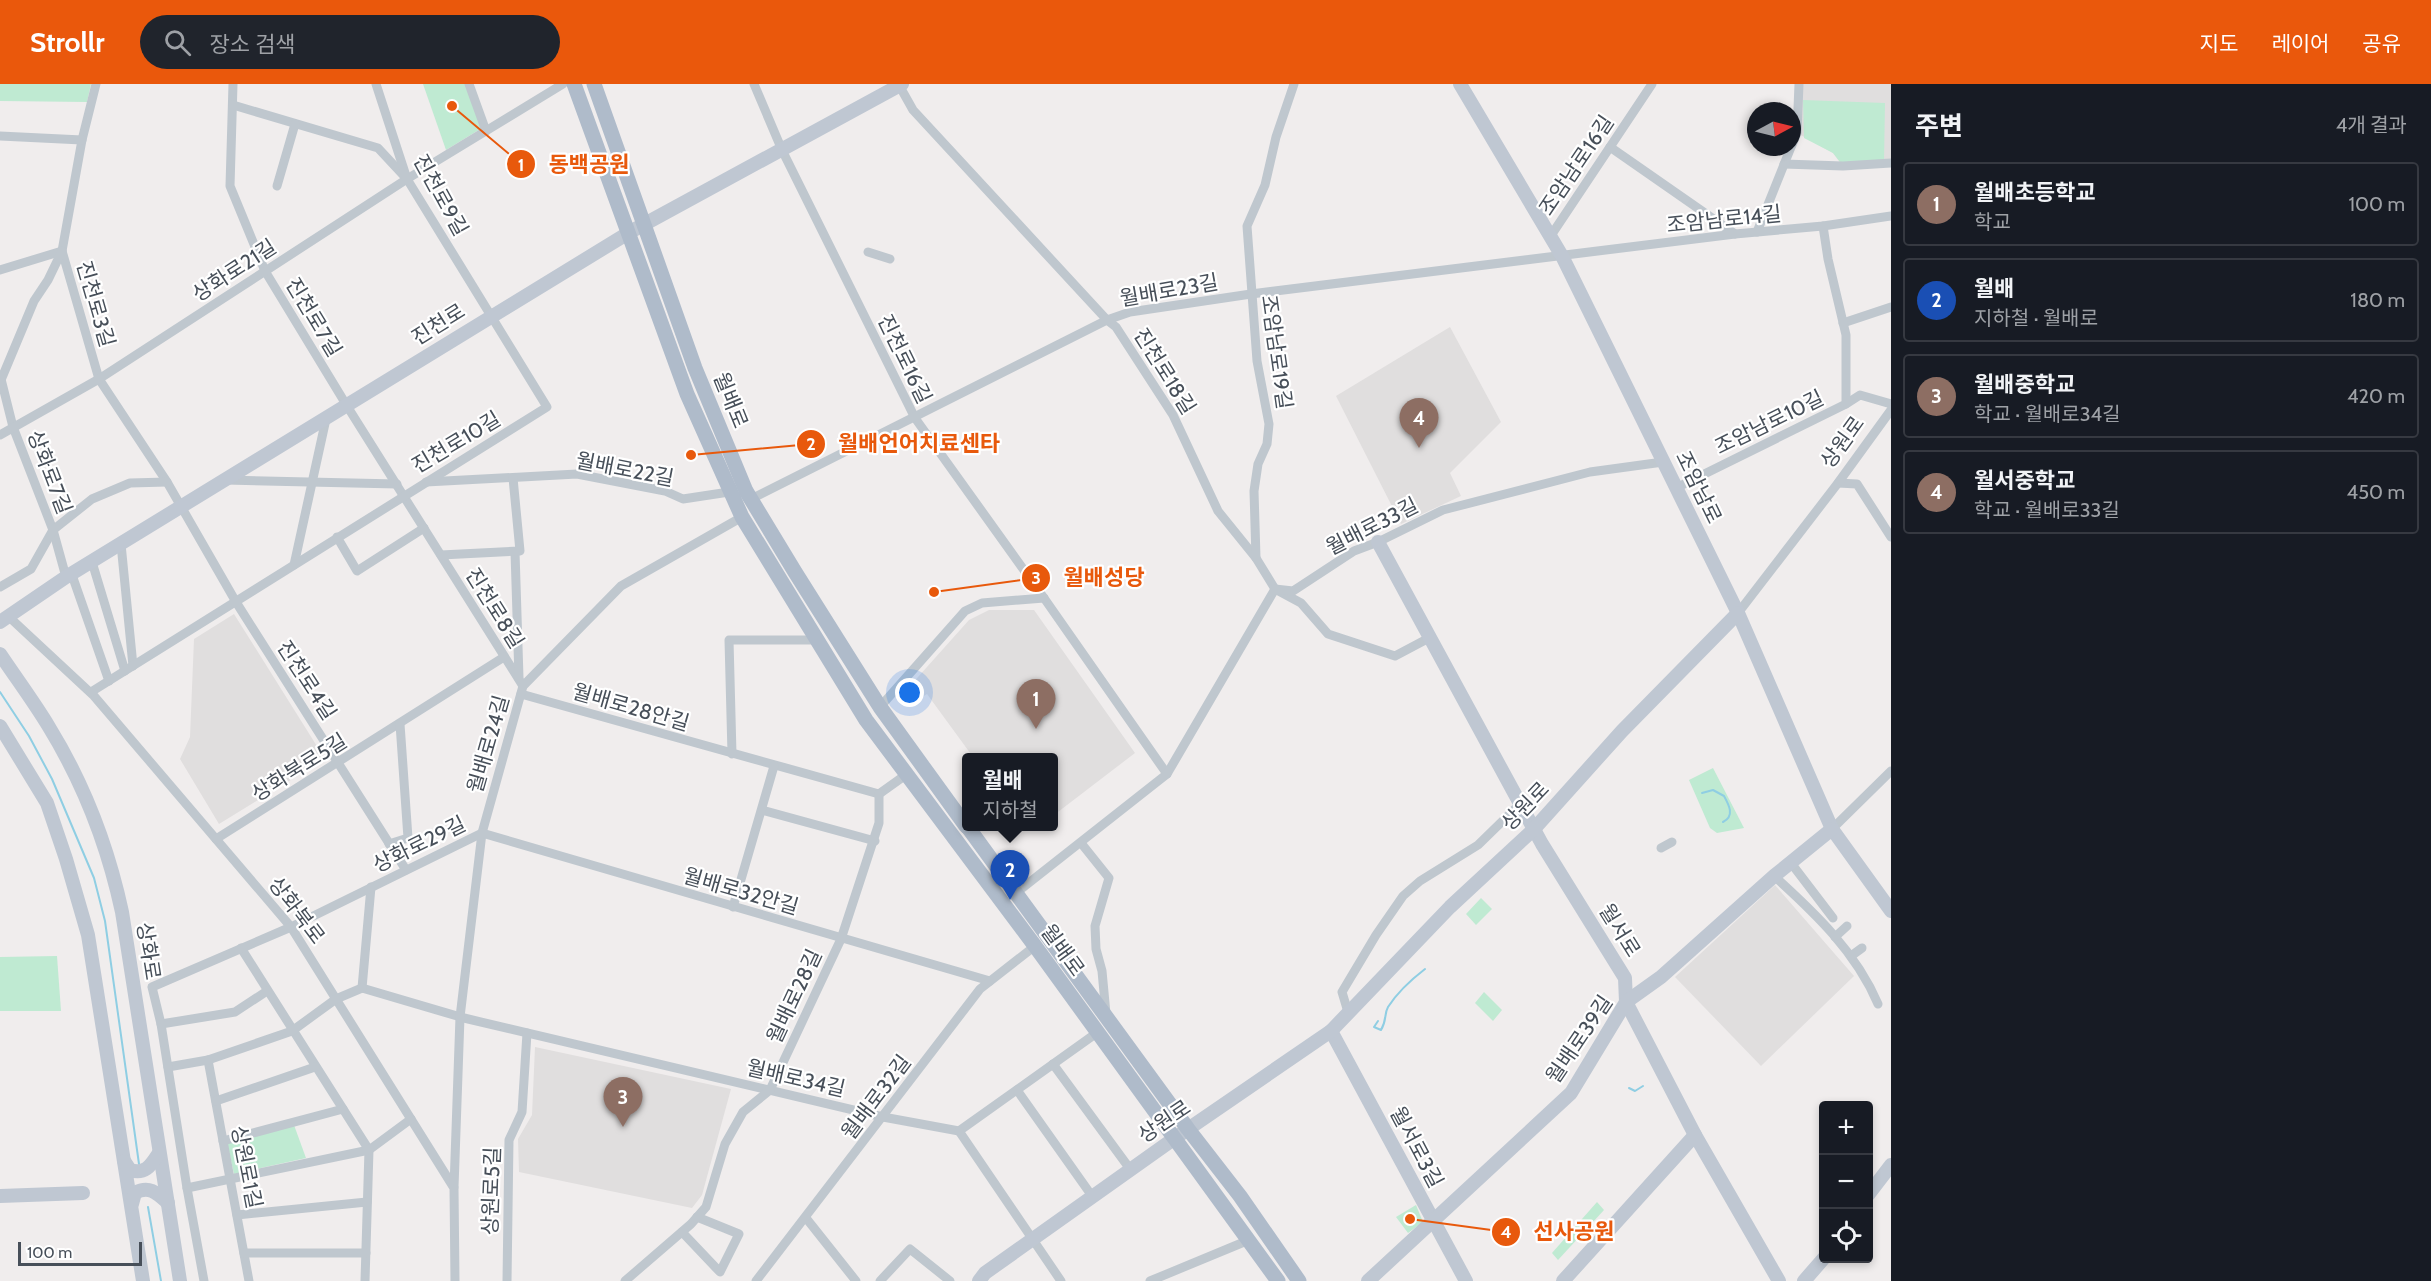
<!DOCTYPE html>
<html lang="ko">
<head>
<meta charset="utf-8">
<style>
  body { margin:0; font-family:Cabin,"Noto Sans KR",sans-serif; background:#20242c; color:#f1f3f6 }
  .controls { position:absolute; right:18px; bottom:18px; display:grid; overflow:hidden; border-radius:6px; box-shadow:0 3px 9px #0003 }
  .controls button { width:54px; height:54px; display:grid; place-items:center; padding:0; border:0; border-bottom:2px solid #363941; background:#171b24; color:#f1f3f6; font:30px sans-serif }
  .compass { position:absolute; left:1747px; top:18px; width:54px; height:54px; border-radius:50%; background:#171b24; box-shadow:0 3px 9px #0003; rotate:83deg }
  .scale { position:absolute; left:18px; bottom:15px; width:124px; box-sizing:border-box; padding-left:6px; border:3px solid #474f59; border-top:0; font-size:16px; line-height:21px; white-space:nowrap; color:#474f59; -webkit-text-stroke:4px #fff; paint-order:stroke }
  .you { position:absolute; left:910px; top:609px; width:21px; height:21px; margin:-15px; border:4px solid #fff; border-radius:50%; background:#1a73e8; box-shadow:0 0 0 9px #1a73e833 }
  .badge { display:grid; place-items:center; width:39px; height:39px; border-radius:50%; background:#ea580c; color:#fff; font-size:20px; font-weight:700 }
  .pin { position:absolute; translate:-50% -50px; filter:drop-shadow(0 2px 3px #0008) }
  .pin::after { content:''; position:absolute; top:32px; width:21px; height:18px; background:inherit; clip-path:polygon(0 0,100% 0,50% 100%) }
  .popup { position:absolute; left:962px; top:669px; width:96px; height:78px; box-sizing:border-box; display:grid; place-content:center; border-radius:6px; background:#171b24; filter:drop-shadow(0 2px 4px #0005); font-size:20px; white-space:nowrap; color:#9ea1a6 }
  .popup b { font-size:22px; color:#f1f3f6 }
  .popup::after { content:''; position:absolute; left:50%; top:100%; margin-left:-12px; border:12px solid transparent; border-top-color:#171b24 }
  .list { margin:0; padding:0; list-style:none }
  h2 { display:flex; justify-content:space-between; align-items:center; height:78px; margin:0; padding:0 24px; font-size:26px }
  h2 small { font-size:20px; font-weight:400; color:#9ea1a6 }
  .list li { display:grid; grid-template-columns:39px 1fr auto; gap:18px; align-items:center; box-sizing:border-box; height:84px; margin:0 12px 12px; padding:0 12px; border:2px solid #363941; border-radius:6px }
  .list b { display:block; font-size:22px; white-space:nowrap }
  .list p { margin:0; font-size:20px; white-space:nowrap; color:#9ea1a6 }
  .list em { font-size:20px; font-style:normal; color:#9ea1a6 }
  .icon { flex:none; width:33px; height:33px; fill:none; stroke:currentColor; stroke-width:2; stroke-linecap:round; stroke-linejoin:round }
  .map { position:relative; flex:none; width:1891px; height:1197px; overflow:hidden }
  header { display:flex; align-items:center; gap:36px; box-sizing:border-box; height:84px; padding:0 30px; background:#ea580c; color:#fff }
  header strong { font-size:28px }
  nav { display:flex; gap:33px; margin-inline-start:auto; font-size:21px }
  .search { width:420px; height:54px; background:#20242c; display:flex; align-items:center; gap:15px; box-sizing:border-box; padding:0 21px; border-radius:33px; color:#9ea1a6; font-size:22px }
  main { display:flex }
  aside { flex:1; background:#171b24 }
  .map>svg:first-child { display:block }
  .education { fill:#e0dede }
  .park { fill:#bfead2 }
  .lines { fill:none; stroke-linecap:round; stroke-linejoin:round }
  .stream { stroke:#8fcee3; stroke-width:2 }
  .street { stroke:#bfc7ce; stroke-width:9 }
  .secondary { stroke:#bfc7d2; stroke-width:14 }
  .primary { stroke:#afbbca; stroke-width:15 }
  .labels { text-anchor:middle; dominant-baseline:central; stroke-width:4.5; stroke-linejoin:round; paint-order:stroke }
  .street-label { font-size:21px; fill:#474f59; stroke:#fff }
  .leader { fill:none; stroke:#e8590c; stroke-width:2 }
  .callout-dot { fill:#e8590c; stroke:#fff; stroke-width:2 }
  .mark-label { font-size:18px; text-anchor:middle; font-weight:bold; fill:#fff }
  .callout-label { font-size:22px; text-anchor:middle; font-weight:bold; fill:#e8590c; stroke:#fff; stroke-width:4.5; stroke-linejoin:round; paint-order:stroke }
</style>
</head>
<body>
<header>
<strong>Strollr</strong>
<div class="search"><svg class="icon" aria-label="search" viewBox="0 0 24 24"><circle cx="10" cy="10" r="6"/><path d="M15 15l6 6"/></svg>장소 검색</div>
<nav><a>지도</a><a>레이어</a><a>공유</a></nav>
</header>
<main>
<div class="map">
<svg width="1891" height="1197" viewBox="0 0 1891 1197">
  <rect width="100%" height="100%" fill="#f0eded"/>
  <g class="education">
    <path d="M1799,0H1891V79L1843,82L1833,69L1797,49Z"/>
    <path d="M1450,243L1501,338L1450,389L1461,412L1401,440L1336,312Z"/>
    <path d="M989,526H1034L1135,669L1054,731V674L973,673L927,610L908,622L901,612L969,536Z"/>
    <path d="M234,530L325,675L219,740L180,675L190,653L194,555Z"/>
    <path d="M1775,801L1854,892L1761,982L1675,893Z"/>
    <path d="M535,963L731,1005L702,1111L692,1124L519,1088L518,1055L532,1031Z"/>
  </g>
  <g class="park">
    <path d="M0,0H91L87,18L0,17Z"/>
    <path d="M423,0H466L482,44L446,66Z"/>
    <path d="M1803,16L1885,19L1884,79L1843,82L1833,69L1804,54Z"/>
    <path d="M1713,684L1744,744L1717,749L1710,744L1689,696Z"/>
    <path d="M1481,814L1492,825L1476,841L1466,830Z"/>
    <path d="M57,872L61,927H0V873Z"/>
    <path d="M1484,908L1502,926L1493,937L1475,919Z"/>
    <path d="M294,1041L306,1074L234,1090L227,1059Z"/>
    <path d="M1597,1118L1604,1126L1558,1176L1552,1169Z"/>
    <path d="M1416,1121L1423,1138L1408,1149L1396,1133Z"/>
  </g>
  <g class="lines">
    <g class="stream">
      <path d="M0,608L29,652L52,695L94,794L105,837L139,1080"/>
      <path d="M1702,709L1713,706L1724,712C1729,721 1735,732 1723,738"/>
      <path d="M1378,937L1374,943L1381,946C1387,936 1384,930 1388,923C1397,909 1412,895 1425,885"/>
      <path d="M1629,1004L1635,1007L1643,1002"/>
      <path d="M148,1123L161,1197"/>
    </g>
    <g class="street">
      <path d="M96,0L82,56L62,167L99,295L167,398L236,518L406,786"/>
      <path d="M233,0L230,102L265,187L347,322L523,602"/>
      <path d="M469,0L486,47"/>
      <path d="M754,0L782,66L915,334L1044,514L1167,690"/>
      <path d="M899,1L913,26L1107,236L1116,243L1173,331L1218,427L1256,474L1275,505L1301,519L1328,550L1395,572L1429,554"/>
      <path d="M233,21L378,64L405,93"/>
      <path d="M0,52L82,56"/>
      <path d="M1792,61L1797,49L1799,0"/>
      <path d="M1610,63L1735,150"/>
      <path d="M1784,80L1843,82L1891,79"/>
      <path d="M277,102L295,40"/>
      <path d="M1757,148L1791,63"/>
      <path d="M1550,153L1652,0"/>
      <path d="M868,168L890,175"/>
      <path d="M0,186L62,167"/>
      <path d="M1843,239L1891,223"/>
      <path d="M0,291L13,343L53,446L66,493"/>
      <path d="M1,296L34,217L48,196L62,167"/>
      <path d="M1846,320L1860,311L1891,320"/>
      <path d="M0,351L99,295L407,95L563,0"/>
      <path d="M225,396L397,400"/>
      <path d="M426,398L577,390L665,407L683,415L729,408"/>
      <path d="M1838,399L1857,400L1891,453"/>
      <path d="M1676,404L1846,320V251L1828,175L1823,142"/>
      <path d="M751,415L1107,236L1130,228L1251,210L1735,150L1823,142L1891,132"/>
      <path d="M337,453L357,487L424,444"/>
      <path d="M121,460L133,582"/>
      <path d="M515,468L519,594"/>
      <path d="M441,471L520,467L513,394"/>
      <path d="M1256,474L1254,407L1258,380L1267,360L1269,340L1257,277L1247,142L1265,101L1276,53L1294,0"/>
      <path d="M92,478L125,587"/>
      <path d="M294,481L326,335"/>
      <path d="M72,491L109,597"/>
      <path d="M0,503L31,485L53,446L92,415L130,399L167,398"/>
      <path d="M1738,529L1838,399L1891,326"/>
      <path d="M8,532L94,612L291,843L454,1104L455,1197"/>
      <path d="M91,608L547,323L407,95L376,0"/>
      <path d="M521,610L879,710"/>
      <path d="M880,623L965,527L982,519L1044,514"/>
      <path d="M732,670L729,556H819"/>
      <path d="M879,710L907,690"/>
      <path d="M762,726L875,757"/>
      <path d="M1832,745L1891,687"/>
      <path d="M216,755L504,573"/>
      <path d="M1081,759L1109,794L1095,842L1096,865L1102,887L1106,930"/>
      <path d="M389,760L408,754L400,640"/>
      <path d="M1661,764L1672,758"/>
      <path d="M1791,779L1833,834"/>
      <path d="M1774,792C1815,829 1856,868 1878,920"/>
      <path d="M1016,809L1167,690L1275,505L1293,507L1354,467L1378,458L1443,426L1590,388L1663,378"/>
      <path d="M733,823L774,682"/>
      <path d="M1835,853L1847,842"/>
      <path d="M241,864L369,1066L365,1197"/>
      <path d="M1851,872L1862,864"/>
      <path d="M362,904L464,934L883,1033L959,1047L1098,948"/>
      <path d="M362,904L371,803"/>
      <path d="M1348,928L1342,908L1376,851L1403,812L1420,797L1478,761L1520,720"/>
      <path d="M161,940L235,928L267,907"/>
      <path d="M208,976L249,1197"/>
      <path d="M1053,980L1130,1085"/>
      <path d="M168,983L208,976L292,947L336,915L362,904"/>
      <path d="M1017,1006L1092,1112"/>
      <path d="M216,1017L315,983"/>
      <path d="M959,1047L1061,1197"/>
      <path d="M223,1057L343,1025"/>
      <path d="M454,1103L460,933L482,749L523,602L621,502L742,433"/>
      <path d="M187,1104L369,1066L411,1035"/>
      <path d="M237,1131L367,1118"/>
      <path d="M806,1134L856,1197"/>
      <path d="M682,1148L720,1188L739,1150L697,1133"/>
      <path d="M244,1169H366"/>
      <path d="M204,1197L187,1104L161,940L152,903L291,843L482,749L990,897"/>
      <path d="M507,1197L509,1056L522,1028L527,949"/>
      <path d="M625,1197L691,1140L706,1123L725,1060L743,1028L770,1006L841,855L879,739V710"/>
      <path d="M756,1197L980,905L1035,862"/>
      <path d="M880,1197L910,1165L950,1197"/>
      <path d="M1150,1197L1249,1156"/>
    </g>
    <g class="secondary">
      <path d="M1460,0L1562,172L1738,529L1832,745L1891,827"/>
      <path d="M1378,458L1542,760L1625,894L1626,918L1695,1051L1779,1197"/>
      <path d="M0,538L66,493L630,148L902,0"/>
      <path d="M0,570C16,594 34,618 49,643C84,700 108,763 122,828L180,1197"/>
      <path d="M0,642L47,719L66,775L88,851L143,1197"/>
      <path d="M1331,947L1466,1197"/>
      <path d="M124,1077L130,1086C146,1091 151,1081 159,1069"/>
      <path d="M1868,1111L1891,1081"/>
      <path d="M0,1112L83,1109"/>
      <path d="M132,1120L135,1109C149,1101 157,1109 168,1119"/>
      <path d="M979,1197L985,1189L1175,1054L1331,947L1450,823L1534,745L1622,647L1738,529"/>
      <path d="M1368,1197L1571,1009L1626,918L1661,893L1774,792L1832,745"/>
      <path d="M1563,1197L1695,1051"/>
      <path d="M1804,1197L1824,1174"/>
    </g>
    <g class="primary">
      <path d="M574,0L687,310L742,433L866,636L1035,862L1278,1197"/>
      <path d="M594,0L695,284L746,407L795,488L880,623L966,742"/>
      <path d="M967,742L1188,1045L1240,1112L1299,1197"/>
    </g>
  </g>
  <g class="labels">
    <g class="street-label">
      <text transform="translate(1576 81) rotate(-56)">조암남로16길</text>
      <text transform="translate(441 111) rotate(61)">진천로9길</text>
      <text transform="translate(1724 135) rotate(-6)">조암남로14길</text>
      <text transform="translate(234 186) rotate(-33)">상화로21길</text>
      <text transform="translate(1169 206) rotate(-10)">월배로23길</text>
      <text transform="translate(96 220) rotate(74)">진천로3길</text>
      <text transform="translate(314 233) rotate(59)">진천로7길</text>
      <text transform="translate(438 240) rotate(-32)">진천로</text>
      <text transform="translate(1277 268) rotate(82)">조암남로19길</text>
      <text transform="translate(905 275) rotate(64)">진천로16길</text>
      <text transform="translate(1165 287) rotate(58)">진천로18길</text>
      <text transform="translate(731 316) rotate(68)">월배로</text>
      <text transform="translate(1769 338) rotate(-26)">조암남로10길</text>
      <text transform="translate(456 358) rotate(-31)">진천로10길</text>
      <text transform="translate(1842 358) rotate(-54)">상원로</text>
      <text transform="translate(625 385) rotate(11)">월배로22길</text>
      <text transform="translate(50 388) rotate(69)">상화로7길</text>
      <text transform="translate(1699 403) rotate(64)">조암남로</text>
      <text transform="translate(1372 442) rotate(-27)">월배로33길</text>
      <text transform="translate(495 524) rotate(58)">진천로8길</text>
      <text transform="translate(307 596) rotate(57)">진천로4길</text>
      <text transform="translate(631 623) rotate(16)">월배로28안길</text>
      <text transform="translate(488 660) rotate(-74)">월배로24길</text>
      <text transform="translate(299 683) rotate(-32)">상화북로5길</text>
      <text transform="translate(1525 722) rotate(-46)">상원로</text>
      <text transform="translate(419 760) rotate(-26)">상화로29길</text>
      <text transform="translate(741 807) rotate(16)">월배로32안길</text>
      <text transform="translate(297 826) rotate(53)">상화북로</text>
      <text transform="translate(1620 846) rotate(58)">월서로</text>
      <text transform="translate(1063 866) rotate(54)">월배로</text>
      <text transform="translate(149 867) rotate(81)">상화로</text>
      <text transform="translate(794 912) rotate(-65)">월배로28길</text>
      <text transform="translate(1579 955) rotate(-56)">월배로39길</text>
      <text transform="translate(796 994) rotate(13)">월배로34길</text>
      <text transform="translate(876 1013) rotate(-53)">월배로32길</text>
      <text transform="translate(1164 1037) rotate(-34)">상원로</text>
      <text transform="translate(1417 1063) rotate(62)">월서로3길</text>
      <text transform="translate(247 1083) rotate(79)">상원로1길</text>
      <text transform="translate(491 1107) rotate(-88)">상원로5길</text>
    </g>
  </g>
  <path class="leader" d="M452 22L521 80M691 371L811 360M934 508L1036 494M1410 1135L1506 1148"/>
  <g class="callout-dot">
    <circle cx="452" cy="22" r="6"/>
    <circle cx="691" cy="371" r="6"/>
    <circle cx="934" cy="508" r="6"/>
    <circle cx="1410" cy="1135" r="6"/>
    <circle cx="521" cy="80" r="15"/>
    <circle cx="811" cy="360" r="15"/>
    <circle cx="1036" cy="494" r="15"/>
    <circle cx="1506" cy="1148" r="15"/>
  </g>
  <g class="mark-label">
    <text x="521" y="87">1</text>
    <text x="811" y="366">2</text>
    <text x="1036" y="500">3</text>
    <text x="1506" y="1154">4</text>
  </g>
  <g class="callout-label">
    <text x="589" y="88">동백공원</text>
    <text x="919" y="367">월배언어치료센타</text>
    <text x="1104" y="501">월배성당</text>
    <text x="1574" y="1155">선사공원</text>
  </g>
</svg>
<div class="controls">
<button>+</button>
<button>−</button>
<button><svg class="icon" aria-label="locate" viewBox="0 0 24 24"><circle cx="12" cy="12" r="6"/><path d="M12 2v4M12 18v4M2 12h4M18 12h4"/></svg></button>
</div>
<svg class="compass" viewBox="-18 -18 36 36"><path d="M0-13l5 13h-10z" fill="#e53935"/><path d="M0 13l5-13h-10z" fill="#9ea1a6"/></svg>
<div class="scale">100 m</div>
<div class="you"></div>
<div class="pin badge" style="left:1036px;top:645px;background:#8d6e63">1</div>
<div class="pin badge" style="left:1010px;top:816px;background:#1a4fb4">2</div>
<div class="popup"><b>월배</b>지하철</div>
<div class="pin badge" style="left:623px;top:1043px;background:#8d6e63">3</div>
<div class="pin badge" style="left:1419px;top:364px;background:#8d6e63">4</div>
</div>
<aside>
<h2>주변<small>4개 결과</small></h2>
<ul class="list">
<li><span class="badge" style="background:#8d6e63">1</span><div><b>월배초등학교</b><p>학교</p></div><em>100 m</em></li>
<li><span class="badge" style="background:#1a4fb4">2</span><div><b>월배</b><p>지하철 · 월배로</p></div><em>180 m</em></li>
<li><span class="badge" style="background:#8d6e63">3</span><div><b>월배중학교</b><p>학교 · 월배로34길</p></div><em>420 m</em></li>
<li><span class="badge" style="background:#8d6e63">4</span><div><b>월서중학교</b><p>학교 · 월배로33길</p></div><em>450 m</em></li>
</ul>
</aside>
</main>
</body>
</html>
